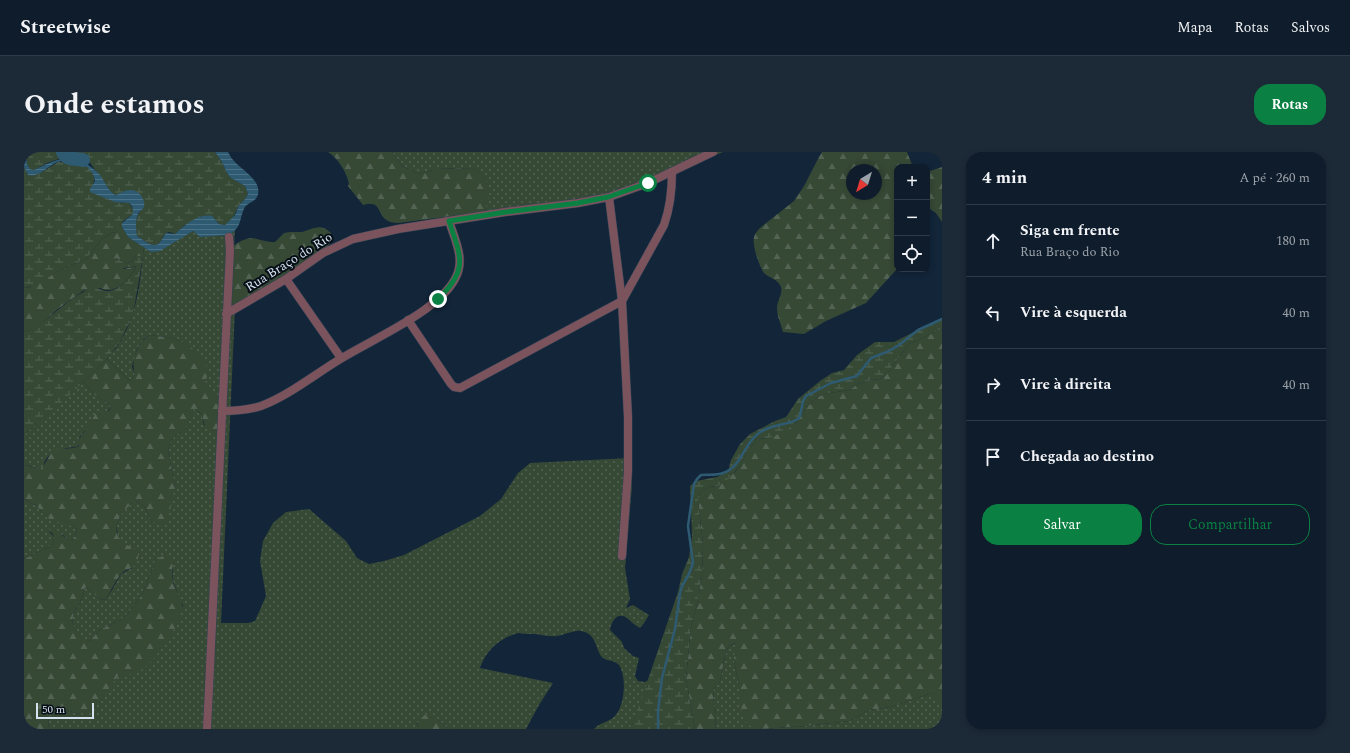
<!DOCTYPE html>
<html lang="pt">
<head>
<meta charset="utf-8">
<style>
  body { margin:0; font-family:Spectral,serif; background:#1c2937; color:#f1f3f6 }
  .controls { position:absolute; right:12px; top:12px; display:grid; overflow:hidden; border-radius:8px; box-shadow:0 2px 6px #0003 }
  .controls button { width:36px; height:36px; display:grid; place-items:center; padding:0; border:0; border-bottom:1px solid #2e3a47; background:#0e1c2b; color:#f1f3f6; font:20px sans-serif }
  .compass { position:absolute; left:822px; top:12px; width:36px; height:36px; border-radius:50%; background:#0e1c2b; box-shadow:0 2px 6px #0003; rotate:218deg }
  .scale { position:absolute; left:12px; bottom:10px; width:58px; box-sizing:border-box; padding-left:4px; border:2px solid #d5e1ef; border-top:0; font-size:11px; line-height:14px; white-space:nowrap; color:#d5e1ef; -webkit-text-stroke:3px #060e16; paint-order:stroke }
  .stop { position:absolute; width:12px; height:12px; margin:-9px; border:3px solid #0b8043; border-radius:50%; background:#fff }
  .stop.end { background:#0b8043; border-color:#fff; box-shadow:0 1px 4px #0008 }
  .list { margin:0; padding:0; list-style:none }
  h2 { display:flex; justify-content:space-between; align-items:center; height:52px; margin:0; padding:0 16px; font-size:17px }
  h2 small { font-size:13px; font-weight:400; color:#9ba1a9 }
  .list li { display:grid; grid-template-columns:26px 1fr auto; gap:12px; align-items:center; box-sizing:border-box; height:72px; padding:0 16px; border-top:1px solid #2e3a47 }
  .list b { display:block; font-size:15px; white-space:nowrap }
  .list p { margin:0; font-size:13px; white-space:nowrap; color:#9ba1a9 }
  .list em { font-size:13px; font-style:normal; color:#9ba1a9 }
  .actions { display:flex; gap:8px; padding:12px 16px }
  .actions a { flex:1; padding:9px 0; border:1px solid #0b8043; border-radius:16px; text-align:center; font-size:14px; color:#0b8043 }
  .actions .main { background:#0b8043; color:#fff }
  .icon { flex:none; width:22px; height:22px; fill:none; stroke:currentColor; stroke-width:2; stroke-linecap:round; stroke-linejoin:round }
  .map { position:relative; flex:none; width:918px; height:577px; overflow:hidden; border-radius:16px }
  header { display:flex; align-items:center; gap:24px; box-sizing:border-box; height:56px; padding:0 20px; background:#0e1c2b; border-bottom:1px solid #2e3a47 }
  header strong { font-size:19px }
  nav { display:flex; gap:22px; margin-inline-start:auto; font-size:14px }
  .intro { display:flex; align-items:center; justify-content:space-between; box-sizing:border-box; height:96px; padding:0 24px }
  h1 { margin:0; font-size:28px }
  .button { padding:10px 18px; border-radius:16px; background:#0b8043; color:#fff; font-size:14px; font-weight:700 }
  main { display:flex; gap:24px; padding:0 24px }
  aside { flex:1; background:#0e1c2b; border-radius:16px; box-shadow:0 2px 6px #0003 }
  .map>svg:first-child { display:block }
  .grass { fill:url(#grass-dots) }
  .forest { fill:url(#forest-firs); fill-rule:evenodd }
  .wetland { fill:url(#wetland-marsh) }
  .water { fill:url(#water-rules) }
  .lines { fill:none; stroke-linecap:round; stroke-linejoin:round }
  .stream { stroke:#2e5a72; stroke-width:2.5 }
  .river { stroke:#2e5a72; stroke-width:14 }
  .street-casing { stroke:#314356; stroke-width:9 }
  .street { stroke:#7b535c; stroke-width:8 }
  .route { stroke:#0b8043; stroke-width:5 }
  .labels { text-anchor:middle; dominant-baseline:central; stroke-width:4; stroke-linejoin:round; paint-order:stroke }
  .street-label { font-size:13px; fill:#d5e1ef; stroke:#060e16 }
</style>
</head>
<body>
<header>
<strong>Streetwise</strong>
<nav><a>Mapa</a><a>Rotas</a><a>Salvos</a></nav>
</header>
<div class="intro"><h1>Onde estamos</h1><a class="button">Rotas</a></div>
<main>
<div class="map">
<svg width="918" height="577" viewBox="0 0 918 577">
  <defs>
    <pattern id="grass-dots" width="8" height="8" patternUnits="userSpaceOnUse"><rect width="8" height="8" fill="#364935"/><path d="M2 2h.1M6 6h.1" fill="none" stroke="#526353" stroke-width="1.8" stroke-linecap="round"/></pattern>
    <pattern id="forest-firs" width="22" height="20" patternUnits="userSpaceOnUse"><rect width="22" height="20" fill="#364935"/><path d="M5 1l3.5 6h-7zM16 11l3.5 6h-7z" fill="#526353"/></pattern>
    <pattern id="wetland-marsh" width="20" height="14" patternUnits="userSpaceOnUse"><rect width="20" height="14" fill="#364935"/><path d="M1 5h8M5 5V1M11 12h8M15 12V8" fill="none" stroke="#526353"/></pattern>
    <pattern id="water-rules" width="6" height="5" patternUnits="userSpaceOnUse"><rect width="6" height="5" fill="#2e5a72"/><path d="M0 2.5h6" fill="none" stroke="#4b7186"/></pattern>
  </defs>
  <rect width="100%" height="100%" fill="#122539"/>
  <g class="grass">
    <path d="M368,0H699L620,36L570,52L460,60C461,55 465,47 465,42C465,31 458,21 449,16L412,17L395,22L378,14Z"/>
    <path d="M211,77L207,147L211,156L197,471H224L231,469L242,444L236,409L239,389L249,371L262,360L285,357L322,389L333,406L345,412L360,409L380,403L456,364L477,347L494,321L506,311L606,306L608,335L601,416L606,447L602,456L609,453L625,463L620,471L616,476C610,473 608,470 603,466C594,459 587,469 586,478L598,490L600,496L609,504L615,506L611,524L614,529L621,530L625,528L609,571L605,577H570C575,571 584,570 590,565C601,555 603,525 595,513C590,507 581,510 577,504C571,494 572,482 557,479C549,478 541,483 533,484C526,485 519,483 512,482C506,482 500,482 494,481C476,486 462,498 456,516L529,531L515,553L502,577H425L413,567L393,571V577H25L24,567C34,554 42,558 55,562L87,533L95,523L111,521L159,454L149,429V416L132,407L118,443L105,460L97,468L75,478L66,489L59,488L48,471L50,460L56,451L62,435L76,447L81,448L88,438L97,422L108,416C104,407 93,386 93,377C92,366 102,354 112,349L120,354L128,370L151,335L144,299L146,290L150,285L156,280L169,258H173L178,263L180,274L194,246L181,230L165,195L158,190L149,186L126,183L120,187L113,197L108,215L111,222L106,229L83,207C87,201 93,196 96,190C114,162 116,127 120,95L127,100L169,79L179,85C191,81 203,88 211,77Z"/>
    <path d="M59,230L71,243L84,251L87,255L84,259H81L63,276L55,286L56,292L52,295C40,296 28,297 21,309C19,313 20,315 16,317L2,313L0,315V283Z"/>
    <path d="M0,347L8,352L12,353L21,364L51,375L53,379L50,386L48,388H44L39,383L24,378L30,385L28,392L25,395L0,407Z"/>
    <path d="M712,491L710,509L715,533L737,577L782,574L825,569L845,558L867,555L908,541L918,551V577H692L689,539L696,529L702,499L705,494Z"/>
  </g>
  <g class="forest">
    <path d="M304,0H368L378,14L395,22L412,17L449,16C458,21 466,31 465,42C465,48 462,55 460,60L374,71C369,71 365,70 361,67C353,59 356,48 339,53L324,34L325,32C323,21 314,6 304,0Z"/>
    <path d="M798,0H883L889,15H873V117L842,151L802,169L780,182L759,180C757,172 753,164 753,156C753,149 759,142 757,135C754,127 745,126 740,121C735,114 728,93 730,85C731,81 734,78 737,75L770,49L780,34L795,5ZM828,18H852V42H828Z"/>
    <path d="M918,15V70L912,61L903,55V20Z"/>
    <path d="M97,75H98L104,85L120,95L119,104H112L108,109L103,111L92,106L100,117L112,114C107,127 90,144 76,136L59,139L34,157L20,169L10,176L0,180V136L6,135L34,119L62,107L77,88L87,81L93,80Z"/>
    <path d="M296,75L302,77L307,81V87L305,93L274,117L211,156L207,147L210,93C231,80 232,90 251,90L260,81L266,80H278L290,76Z"/>
    <path d="M918,177V551L911,548L908,541L867,555L845,558L825,569L782,574L737,577L728,575L722,571L718,562L715,533L710,509L711,491L705,494L702,499L696,529L689,539L692,577H671L662,527L667,475L674,448L678,423L679,392L674,350L676,340L684,335L694,334L711,320L716,314L724,298L733,287L745,286L772,271L782,256L795,244L806,241L825,238L834,232L848,228L856,227L862,223L885,192Z"/>
    <path d="M126,183L149,186L158,190L174,200L185,218L181,230C185,235 192,241 195,247C199,259 199,270 192,280C174,276 184,266 173,258H169L160,281L156,280L150,285L146,290L144,299L151,335L143,372L128,370L120,354L112,349C100,355 86,374 96,387C100,392 109,396 114,400C116,419 103,414 96,423C90,431 87,440 81,448L76,447L62,435L56,451L50,460L48,471L59,487L66,489L75,478L97,468L105,460L118,443L132,407L139,404H143C152,414 147,418 149,430C151,438 159,447 158,456C157,473 127,517 110,522C105,523 99,523 95,523L78,546L67,557L55,562C42,558 34,554 24,567L25,577H0V407L25,395L28,392L30,385L28,381L23,378C38,376 37,387 48,388L50,386L53,379L51,375L27,368L21,364L12,353L8,352L0,347V315L1,313L16,317C22,313 23,304 30,299C37,295 48,298 55,294V287L63,276L72,261L77,258L85,259L87,255L84,251L71,243L59,230L83,207L106,229L111,222C106,208 114,190 126,183Z"/>
    <path d="M401,563L413,567L425,577H393C393,570 395,567 401,563Z"/>
  </g>
  <g class="wetland">
    <path d="M2,0H191L198,10L203,21L207,26L221,34L224,42L221,47L215,53L209,66L201,73L195,72L190,66L161,73L151,82L146,80L142,81C139,84 139,86 137,89C130,99 120,88 113,84C111,76 111,67 116,59L101,39L95,42L91,43L88,41L66,11L61,7L46,3L23,11L10,18L6,17L3,12Z"/>
    <path d="M43,9C48,10 54,10 59,12C66,15 73,25 69,32L91,50L105,51L109,57V62L98,70V75L93,80L87,81L77,88L62,107L34,119L13,133L0,136V15L4,23L18,20L34,10Z"/>
    <path d="M112,104H119L109,163L96,190L83,207L50,239L0,283V180C26,170 43,145 70,135C74,136 79,139 83,139C93,140 109,124 112,114C101,116 92,119 86,108L92,106L103,111L108,109Z"/>
    <path d="M918,166V177L885,192L862,223L856,227L848,228L834,232L825,238L806,241L795,244L782,256L772,271L762,279L745,286L733,287L724,298L716,314L702,329L694,334L684,335L676,340L674,350L679,392L678,423L674,448L667,475L662,527L671,577H605L609,571L654,440L658,422L665,405L668,384L666,334L672,329L693,325L704,319L707,308L716,292L726,282L751,269L762,265L774,247L796,229L808,221L820,218L833,203L851,190H870Z"/>
  </g>
  <path class="water" d="M0,0H2L3,12L6,17L10,18C38,4 53,0 76,23C81,30 84,38 91,43C96,42 100,38 106,38C114,37 122,47 120,55C119,58 115,59 114,62C111,69 112,77 113,84C120,88 130,99 137,89C139,86 140,83 142,81L151,82C161,73 174,61 188,64L195,72L201,73L211,63L215,53L221,47L224,42L221,34L207,26L203,21L198,10L191,0H204C206,4 208,7 211,10C219,19 240,30 233,45C230,51 222,51 220,57C215,68 218,75 205,83L176,85L169,79L136,99L127,100L104,85L98,75V71L109,62C109,57 109,54 105,51L91,50L66,40V37L71,29C69,13 49,5 34,10C24,13 16,26 4,23L0,15Z"/>
  <g class="lines">
    <path class="stream" d="M634,577V559L638,526L651,477L656,441L658,434L665,422L669,411L664,374L670,332L673,327L677,323C684,322 691,324 699,321C718,315 719,292 735,281C747,272 762,274 774,267L776,264L779,249L782,244L807,231L833,224L847,206L865,199L875,193L894,178L918,167"/>
    <path class="river" d="M39,0C44,9 51,6 59,8"/>
    <g class="street-casing">
      <g id="street">
        <path d="M585,45L598,149L604,265V319L598,404"/>
        <path d="M262,127L317,206"/>
        <path d="M202,162L262,127L299,101L329,87L374,77L481,60L554,51L585,45L624,31L689,0"/>
        <path d="M384,168L427,232L430,235L436,236L598,149L640,73C646,56 648,39 648,20"/>
        <path d="M198,259C211,259 225,258 237,254C266,243 291,222 318,206C349,187 414,159 431,127C442,108 431,88 425,69"/>
        <path d="M183,577L206,98L205,85"/>
      </g>
    </g>
    <use href="#street" class="street"/>
  </g>
  <g class="lines">
    <path class="route" d="M414,147C445,118 437,105 425,69L482,60L554,51L584,45L624,31"/>
  </g>
  <g class="labels">
    <g class="street-label">
      <text transform="translate(265 110) rotate(-32)">Rua Braço do Rio</text>
    </g>
  </g>
</svg>
<div class="controls">
<button>+</button>
<button>−</button>
<button><svg class="icon" aria-label="locate" viewBox="0 0 24 24"><circle cx="12" cy="12" r="6"/><path d="M12 2v4M12 18v4M2 12h4M18 12h4"/></svg></button>
</div>
<svg class="compass" viewBox="-18 -18 36 36"><path d="M0-13l5 13h-10z" fill="#e53935"/><path d="M0 13l5-13h-10z" fill="#9ba1a9"/></svg>
<div class="scale">50 m</div>
<div class="stop" style="left:624px;top:31px"></div>
<div class="stop end" style="left:414px;top:147px"></div>
</div>
<aside>
<h2>4 min<small>A pé · 260 m</small></h2>
<ul class="list">
<li><svg class="icon" aria-label="ahead" viewBox="0 0 24 24"><path d="M12 20V5M6 11l6-6 6 6"/></svg><div><b>Siga em frente</b><p>Rua Braço do Rio</p></div><em>180 m</em></li>
<li><svg class="icon" aria-label="left" viewBox="0 0 24 24"><path d="M17 20v-9H6M10 6l-5 5 5 5"/></svg><div><b>Vire à esquerda</b></div><em>40 m</em></li>
<li><svg class="icon" aria-label="right" viewBox="0 0 24 24"><path d="M7 20v-9h11M14 6l5 5-5 5"/></svg><div><b>Vire à direita</b></div><em>40 m</em></li>
<li><svg class="icon" aria-label="arrive" viewBox="0 0 24 24"><path d="M6 21V4h12l-3 4 3 4H6"/></svg><div><b>Chegada ao destino</b></div></li>
</ul>
<div class="actions"><a class="main">Salvar</a><a>Compartilhar</a></div>
</aside>
</main>
</body>
</html>
